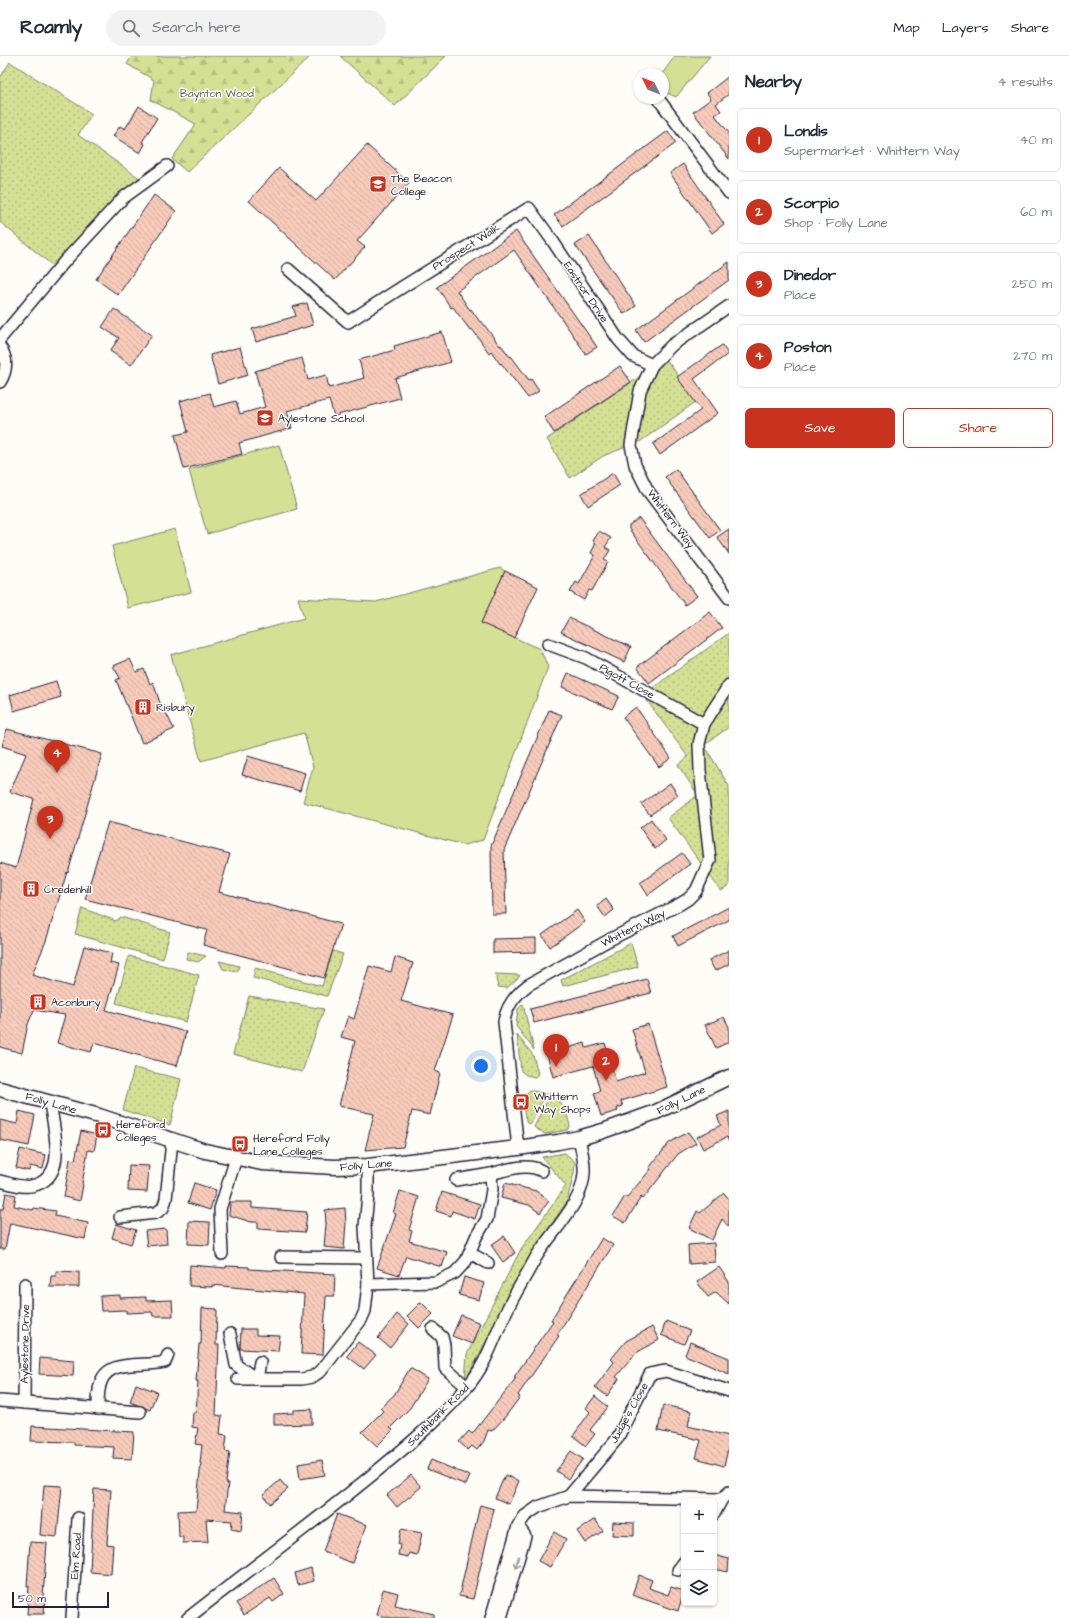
<!DOCTYPE html>
<html lang="en">
<head>
<meta charset="utf-8">
<style>
  body { margin:0; font-family:"Architects Daughter",sans-serif; background:#f2f2f3; color:#1f2937 }
  .controls { position:absolute; right:12px; bottom:12px; display:grid; overflow:hidden; border-radius:6px; box-shadow:0 1px 3px #0004 }
  .controls button { width:36px; height:36px; display:grid; place-items:center; padding:0; border:0; border-bottom:1px solid #e0e1e3; background:#fff; color:#1f2937; font:20px sans-serif }
  .compass { position:absolute; left:633px; top:12px; width:36px; height:36px; border-radius:50%; background:#fff; box-shadow:0 1px 3px #0004; rotate:313deg }
  .scale { position:absolute; left:12px; bottom:10px; width:97px; box-sizing:border-box; padding-left:4px; border:2px solid #22223b; border-top:0; font-size:11px; line-height:14px; white-space:nowrap; color:#22223b; -webkit-text-stroke:3px #fdfcf7; paint-order:stroke }
  .you { position:absolute; left:481px; top:1010px; width:14px; height:14px; margin:-10px; border:3px solid #fff; border-radius:50%; background:#1a73e8; box-shadow:0 0 0 6px #1a73e833 }
  .badge { display:grid; place-items:center; width:26px; height:26px; border-radius:50%; background:#c8321e; color:#fff; font-size:13px; font-weight:700 }
  .pin { position:absolute; translate:-50% -33px; filter:drop-shadow(0 1px 2px #0008) }
  .pin::after { content:''; position:absolute; top:21px; width:14px; height:12px; background:inherit; clip-path:polygon(0 0,100% 0,50% 100%) }
  .list { margin:0; padding:0; list-style:none }
  h2 { display:flex; justify-content:space-between; align-items:center; height:52px; margin:0; padding:0 16px; font-size:17px }
  h2 small { font-size:13px; font-weight:400; color:#747a83 }
  .list li { display:grid; grid-template-columns:26px 1fr auto; gap:12px; align-items:center; box-sizing:border-box; height:64px; margin:0 8px 8px; padding:0 8px; border:1px solid #e0e1e3; border-radius:6px }
  .list b { display:block; font-size:15px; white-space:nowrap }
  .list p { margin:0; font-size:13px; white-space:nowrap; color:#747a83 }
  .list em { font-size:13px; font-style:normal; color:#747a83 }
  .actions { display:flex; gap:8px; padding:12px 16px }
  .actions a { flex:1; padding:9px 0; border:1px solid #c8321e; border-radius:6px; text-align:center; font-size:14px; color:#c8321e }
  .actions .main { background:#c8321e; color:#fff }
  .icon { flex:none; width:22px; height:22px; fill:none; stroke:currentColor; stroke-width:2; stroke-linecap:round; stroke-linejoin:round }
  .map { position:relative; flex:none; width:729px; height:1562px; overflow:hidden }
  header { display:flex; align-items:center; gap:24px; box-sizing:border-box; height:56px; padding:0 20px; background:#fff; border-bottom:1px solid #e0e1e3 }
  header strong { font-size:19px }
  nav { display:flex; gap:22px; margin-inline-start:auto; font-size:14px }
  .search { width:280px; height:36px; background:#f2f2f3; display:flex; align-items:center; gap:10px; box-sizing:border-box; padding:0 14px; border-radius:22px; color:#747a83; font-size:15px }
  main { display:flex }
  aside { flex:1; background:#fff }
  .map>svg:first-child { display:block }
  .grass { fill:url(#grass-dots); stroke:#7b8268 }
  .forest { fill:url(#forest-firs); stroke:#7b8268 }
  .green { fill:#d4e194; stroke:#7b8268 }
  .building { fill:url(#building-back-hatch); stroke:#22223b }
  .lines { fill:none; stroke-linecap:round; stroke-linejoin:round }
  .minor-casing { stroke:#22223b; stroke-width:14 }
  .tertiary-casing { stroke:#22223b; stroke-width:17 }
  .minor { stroke:#fdfcf7; stroke-width:11 }
  .tertiary { stroke:#fdfcf7; stroke-width:14 }
  .oneway { stroke:#9a9aa2 }
  .labels { text-anchor:middle; dominant-baseline:central; stroke-width:3; stroke-linejoin:round; paint-order:stroke }
  .park-label { font-size:11px; fill:#575b56; stroke:#fdfcf7 }
  .poi-label { font-size:11px; fill:#22223b; stroke:#fdfcf7; text-anchor:start }
  .street-label { font-size:11px; fill:#22223b; stroke:#fdfcf7 }
</style>
</head>
<body>
<header>
<strong>Roamly</strong>
<div class="search"><svg class="icon" aria-label="search" viewBox="0 0 24 24"><circle cx="10" cy="10" r="6"/><path d="M15 15l6 6"/></svg>Search here</div>
<nav><a>Map</a><a>Layers</a><a>Share</a></nav>
</header>
<main>
<div class="map">
<svg width="729" height="1562" viewBox="0 0 729 1562">
  <defs>
    <pattern id="grass-dots" width="8" height="8" patternUnits="userSpaceOnUse"><rect width="8" height="8" fill="#d4e194"/><path d="M2 2h.1M6 6h.1" fill="none" stroke="#b6c180" stroke-width="1.8" stroke-linecap="round"/></pattern>
    <pattern id="forest-firs" width="22" height="20" patternUnits="userSpaceOnUse"><rect width="22" height="20" fill="#d4e194"/><path d="M5 1l3.5 6h-7zM16 11l3.5 6h-7z" fill="#b6c180"/></pattern>
    <pattern id="building-back-hatch" width="6" height="6" patternUnits="userSpaceOnUse"><rect width="6" height="6" fill="#f8cbba"/><path d="M-1 5l2 2M0 0l6 6M5-1l2 2" fill="none" stroke="#d4aea1"/></pattern>
  </defs>
  <rect width="100%" height="100%" fill="#fdfcf7"/>
  <filter id="ink" filterUnits="userSpaceOnUse"><feTurbulence type="fractalNoise" baseFrequency=".025" numOctaves="2"/><feDisplacementMap in="SourceGraphic" scale="8" xChannelSelector="R" yChannelSelector="G"/><feConvolveMatrix kernelMatrix="1 2 1 2 8 2 1 2 1" color-interpolation-filters="sRGB"/></filter>
  <g filter="url(#ink)">
    <g class="grass">
      <path d="M10,6L92,58L78,79L145,126L58,214L0,166V22Z"/>
      <path d="M666,303L697,345L641,385L603,400L570,422L547,383Z"/>
      <path d="M729,577V671L704,689L729,730V830L721,835L668,762L698,739L678,709L688,701L643,639Z"/>
      <path d="M82,852L116,865L121,861L170,876L163,903L75,878Z"/>
      <path d="M631,887L638,911L563,930L561,924Z"/>
      <path d="M333,895L343,898L327,940L253,922L255,912L322,930Z"/>
      <path d="M188,896L206,900L198,906L186,903Z"/>
      <path d="M129,900L199,919L186,966L116,947Z"/>
      <path d="M219,905L239,910L237,916L223,913Z"/>
      <path d="M495,918L519,919L520,920L507,932L498,931Z"/>
      <path d="M249,940L324,953L302,1016L233,998Z"/>
      <path d="M523,948L534,994L516,970L518,953Z"/>
      <path d="M517,979L533,999L538,1018L535,1021L526,1019L521,1015Z"/>
      <path d="M134,1012L181,1023L170,1069L123,1054Z"/>
      <path d="M530,1034L546,1038L530,1068L527,1067C523,1057 521,1041 530,1034Z"/>
      <path d="M550,1039C563,1046 567,1056 570,1070L567,1074L545,1078L534,1071Z"/>
      <path d="M565,1097L575,1106L574,1117L567,1145L536,1192L465,1325L467,1298L521,1193L566,1130L542,1101Z"/>
    </g>
    <g class="forest">
      <path d="M132,0H311L187,116L172,103L196,68L151,44L154,24L127,8Z"/>
      <path d="M340,0H446L395,50Z"/>
    </g>
    <g class="green">
      <path d="M675,0H710L676,41L663,35V18H662Z"/>
      <path d="M279,389L297,453L207,478L189,414Z"/>
      <path d="M175,473L191,536L128,552L112,490Z"/>
      <path d="M500,512L505,515L481,567L540,593L548,611L483,784L464,789L303,746L313,711L304,677L201,705L171,599L304,562L298,542L376,546Z"/>
    </g>
    <g class="building">
      <path d="M729,20V38L716,48L721,55L715,59L729,77V103L693,56L711,43L707,37Z"/>
      <path d="M139,50L157,62L142,86L145,88L140,97L113,80L120,70L125,73Z"/>
      <path d="M668,75L676,87L563,170L554,159Z"/>
      <path d="M367,89L409,127L357,185L365,191L335,224L249,145L279,112L316,145Z"/>
      <path d="M683,108L724,168L712,177L670,117Z"/>
      <path d="M154,139L176,155L118,239L96,223Z"/>
      <path d="M516,175L597,291L586,298L514,194L457,235L470,254L471,253L480,266H482L500,290L501,289L510,301L511,300L529,324L531,323L539,335L528,342L501,307L500,308L491,295L489,297L472,273L470,274L453,251L451,252L437,231Z"/>
      <path d="M589,180L636,250L624,258L575,189Z"/>
      <path d="M729,206V224L644,286L636,274Z"/>
      <path d="M307,247L313,269L256,286L252,273L296,260L293,251Z"/>
      <path d="M114,253L152,279L131,309L110,295L119,282L102,271Z"/>
      <path d="M442,276L451,306L395,322L400,342L334,360L329,344L287,355L292,372L239,387L242,398L184,413L175,379L188,376L180,345L210,337L214,351L236,345L240,358L265,351L255,315L302,302L308,324L326,319L329,332L364,322L359,304L395,294L394,290Z"/>
      <path d="M722,289L728,298L694,323L718,357L660,399L653,388L701,354L677,321Z"/>
      <path d="M240,291L248,319L218,328L210,299Z"/>
      <path d="M620,310L631,326L554,377L544,361Z"/>
      <path d="M676,413L720,474L710,482L665,421Z"/>
      <path d="M613,417L620,429L588,450L581,438Z"/>
      <path d="M639,462L697,540L685,549L629,473V469Z"/>
      <path d="M729,473V498L717,481Z"/>
      <path d="M599,475L611,482L605,491L610,494L604,504L608,506L592,535L589,534L584,544L570,536L576,526L579,528L595,499L591,497L596,487L593,485Z"/>
      <path d="M505,515L538,531L514,582L481,567Z"/>
      <path d="M710,556L722,572L649,627L637,611Z"/>
      <path d="M569,562L631,591L624,606L561,576Z"/>
      <path d="M130,603L136,616L144,613L150,628L153,626L163,656L165,655L174,673L142,687L116,624L120,622L113,610Z"/>
      <path d="M568,617L619,640L612,653L562,631Z"/>
      <path d="M56,625L61,641L14,655L10,639Z"/>
      <path d="M636,651L671,702L659,711L623,661Z"/>
      <path d="M549,654L562,659L504,794L506,858H492L491,790Z"/>
      <path d="M7,673L102,698L68,817L67,816L46,885L32,919L73,931L84,890L112,897L110,907L119,909L106,954L186,976L177,1010L94,987L91,996L57,987L65,959L34,954L28,968L22,997L0,991V807L16,812L34,743L10,736L26,698L2,690Z"/>
      <path d="M248,700L305,717L300,735L242,719Z"/>
      <path d="M670,727L678,739L650,759L641,748Z"/>
      <path d="M651,763L666,784L655,793L640,772Z"/>
      <path d="M108,766L230,798L219,836L341,868L324,922L203,889L207,874L85,843Z"/>
      <path d="M682,797L690,808L648,839L640,827Z"/>
      <path d="M606,843L614,854L605,861L597,850Z"/>
      <path d="M729,851V864L678,890L673,880Z"/>
      <path d="M577,854L585,866L550,891L542,879Z"/>
      <path d="M536,882V896L493,897V883Z"/>
      <path d="M729,894V908L715,915L709,904Z"/>
      <path d="M395,901L413,907L401,945L453,959L435,1015L440,1017L430,1059L412,1055L403,1091L365,1094L374,1058L339,1050L355,985L341,981L348,960L354,963L369,910L391,916Z"/>
      <path d="M647,923L651,937L534,967L530,953Z"/>
      <path d="M724,961L729,971V986L716,992L705,969Z"/>
      <path d="M648,968L667,1031L621,1045L623,1050L617,1052L618,1055L601,1060L594,1037L600,1035L593,1010L553,1021L547,998L585,987L586,992L605,987L616,1026L645,1016L632,973Z"/>
      <path d="M19,1055L35,1059L29,1090L0,1084V1064L17,1068Z"/>
      <path d="M729,1055V1086L727,1081L703,1093L697,1081L721,1069L717,1060Z"/>
      <path d="M81,1075L97,1079L94,1095L88,1094L82,1128L83,1129L80,1145L64,1141L70,1103L75,1104Z"/>
      <path d="M688,1076L696,1087L678,1098L643,1143L641,1141L625,1167L613,1160L625,1140L627,1141L651,1113L649,1112L669,1087Z"/>
      <path d="M20,1093L46,1099L43,1113L30,1110L29,1115L16,1112Z"/>
      <path d="M129,1109L149,1110L147,1136L128,1135Z"/>
      <path d="M194,1127L216,1134L210,1154L188,1147Z"/>
      <path d="M505,1127L536,1135L549,1145L540,1157L529,1149L501,1142Z"/>
      <path d="M400,1135L419,1141L409,1174L412,1175L409,1185L447,1196L442,1211L406,1200L399,1219L377,1212L396,1158L393,1157Z"/>
      <path d="M442,1136L480,1148L475,1163L452,1155L451,1160L436,1155Z"/>
      <path d="M6,1137L16,1139L14,1150L33,1154L34,1152L56,1155L55,1160L88,1167L85,1183L10,1167L5,1193H0V1153H3Z"/>
      <path d="M724,1137L729,1143V1171L722,1163L712,1184L689,1172L697,1155L700,1157Z"/>
      <path d="M230,1146H252V1152L307,1156L305,1176L258,1173V1166H251L229,1159Z"/>
      <path d="M345,1152L346,1167L344,1193L324,1191L326,1168L325,1154Z"/>
      <path d="M189,1165L210,1166L209,1189L188,1188Z"/>
      <path d="M116,1168L136,1174L131,1188L112,1182Z"/>
      <path d="M166,1173L167,1188L147,1190L145,1175Z"/>
      <path d="M504,1180L515,1197L503,1206L491,1189Z"/>
      <path d="M602,1182L613,1189L557,1279L559,1280L518,1339L520,1341L505,1361L492,1375L488,1374L484,1385L477,1394L472,1390L468,1394L459,1386L469,1375L472,1378L516,1322L514,1321L553,1265L551,1264Z"/>
      <path d="M714,1187L715,1206L689,1208L688,1189Z"/>
      <path d="M190,1209L226,1212V1210L249,1211V1213L335,1218L334,1240H326L323,1299L301,1298L304,1238L212,1229V1231L189,1230Z"/>
      <path d="M719,1211L729,1226V1248L716,1236L708,1241L697,1226Z"/>
      <path d="M56,1215L79,1216V1231H50L51,1220H56Z"/>
      <path d="M464,1221L484,1227L479,1244L459,1239Z"/>
      <path d="M120,1239V1242L146,1241V1245L172,1244L173,1260H153L152,1256L126,1257V1254L101,1255L100,1240Z"/>
      <path d="M421,1246L433,1258L419,1272L407,1260Z"/>
      <path d="M202,1252L217,1253L216,1289H219L216,1359L222,1360L220,1378L227,1379L225,1395L230,1396L226,1427H228L225,1454L243,1456L241,1475L231,1473L232,1465L206,1463L208,1486L183,1487V1481H179L178,1455L196,1454L201,1407H200L202,1389L195,1388L198,1372L192,1371L193,1356H196L198,1325H196L199,1288H201Z"/>
      <path d="M397,1258L409,1268L390,1292L378,1282Z"/>
      <path d="M461,1259L480,1267L472,1288L452,1280Z"/>
      <path d="M666,1265L690,1275L684,1288L661,1279Z"/>
      <path d="M652,1271L659,1284L636,1297L616,1321L619,1323L607,1340L595,1331L614,1306L611,1303L626,1285Z"/>
      <path d="M241,1273H256V1279L280,1280L278,1295L240,1293Z"/>
      <path d="M358,1286L376,1299L364,1313L347,1300Z"/>
      <path d="M690,1286L729,1302V1318L685,1299Z"/>
      <path d="M40,1302L74,1305L73,1320L39,1318Z"/>
      <path d="M410,1312L428,1323L410,1352L390,1372L393,1374L377,1390L362,1376L383,1355L380,1352L394,1339Z"/>
      <path d="M136,1328L157,1336L150,1354L130,1346Z"/>
      <path d="M595,1340L608,1351L590,1374L595,1378L586,1390L573,1380L590,1356L586,1352Z"/>
      <path d="M663,1349L691,1355L688,1370L729,1380V1389L724,1410L696,1402L701,1384L658,1375Z"/>
      <path d="M312,1353V1368L274,1369V1358L294,1357V1354Z"/>
      <path d="M32,1370L134,1376L132,1403L113,1402L114,1391L74,1389V1386L31,1385Z"/>
      <path d="M571,1395L583,1403L568,1423L556,1415Z"/>
      <path d="M322,1404L325,1419L300,1423L298,1408Z"/>
      <path d="M431,1404L470,1420L466,1429L427,1413Z"/>
      <path d="M411,1419L421,1431L397,1451L387,1439Z"/>
      <path d="M505,1419L519,1425L509,1448L495,1442Z"/>
      <path d="M280,1424L288,1433L270,1448L263,1439Z"/>
      <path d="M44,1429L62,1430L57,1481L40,1479Z"/>
      <path d="M94,1433L111,1434L107,1488L113,1489L111,1518L90,1516Z"/>
      <path d="M480,1449L494,1453L473,1543L459,1540Z"/>
      <path d="M337,1458L367,1469L352,1507L323,1495Z"/>
      <path d="M595,1463L603,1475L585,1487L577,1475Z"/>
      <path d="M613,1466L634,1467V1480L612,1479Z"/>
      <path d="M401,1473L422,1477L417,1499L409,1497L408,1501L398,1499L400,1489L398,1488Z"/>
      <path d="M554,1476L566,1483L550,1511L538,1505Z"/>
      <path d="M30,1486L47,1487L43,1541H45L44,1558H27L29,1530H27Z"/>
      <path d="M714,1499L729,1503L728,1516L714,1513Z"/>
      <path d="M311,1512L314,1525L298,1529L295,1517Z"/>
      <path d="M639,1519L652,1524L649,1532L668,1539L671,1531L684,1535L678,1555L632,1539Z"/>
      <path d="M274,1522L284,1538L273,1546L270,1542L244,1559L236,1547Z"/>
      <path d="M383,1533L398,1537L395,1549L434,1558V1562H391L377,1559Z"/>
    </g>
    <g class="lines">
      <g class="minor-casing">
        <g id="minor">
          <path d="M660,45L729,137"/>
          <path d="M288,213L348,266L404,230L529,152L552,184L618,283L633,300L652,309"/>
          <path d="M729,250L672,289L652,309L640,335L631,389L635,409L648,435L729,542"/>
          <path d="M0,283L65,205L123,142L167,110"/>
          <path d="M0,291C8,302 7,315 0,326"/>
          <path d="M548,588L586,602L704,668"/>
          <path d="M518,1092L504,966C506,950 515,939 528,929L609,884L680,848L688,843L696,835L710,804L700,714L699,688L704,668L729,629"/>
          <path d="M491,1118C506,1114 527,1106 542,1115"/>
          <path d="M0,1125C9,1127 21,1132 31,1130C70,1123 53,1072 50,1046"/>
          <path d="M120,1161L156,1157L163,1152L166,1143L172,1085"/>
          <path d="M470,1197L488,1207"/>
          <path d="M222,1198L220,1153L236,1102"/>
          <path d="M281,1201L366,1202"/>
          <path d="M368,1228L436,1226L455,1217L466,1205L476,1181L487,1163L492,1134L491,1118L456,1124"/>
          <path d="M433,1273L442,1281L444,1289L445,1312L467,1331"/>
          <path d="M230,1278L236,1309L257,1323L260,1306"/>
          <path d="M238,1323H302L312,1321L321,1315L361,1264L365,1255L368,1228L365,1170L368,1139V1110"/>
          <path d="M0,1345L140,1356"/>
          <path d="M24,1347L25,1228"/>
          <path d="M98,1353C98,1347 98,1340 99,1334C103,1300 141,1312 165,1306L168,1299"/>
          <path d="M569,1440L617,1383L650,1318L666,1315L729,1335"/>
          <path d="M714,1458L722,1443"/>
          <path d="M678,1514L684,1506"/>
          <path d="M72,1562L78,1462"/>
          <path d="M188,1562C249,1514 312,1468 372,1419C405,1392 439,1364 467,1331C487,1308 494,1281 507,1254C515,1237 526,1220 535,1203C550,1177 583,1148 584,1117C585,1105 581,1093 579,1082"/>
          <path d="M491,1562L518,1470L525,1460L538,1451L569,1440L722,1443L729,1436"/>
          <path d="M501,1562L525,1480L518,1470"/>
        </g>
      </g>
      <g class="tertiary-casing">
        <path id="tertiary" d="M0,1033L99,1060L205,1095L262,1107L335,1111L368,1110L518,1092L558,1086L579,1082L603,1075L656,1056L729,1021"/>
      </g>
      <use href="#minor" class="minor"/>
      <use href="#tertiary" class="tertiary"/>
    </g>
    <defs><path id="oneway-shaft" d="M-6 0H5M1.5-3L5.5 0L1.5 3" fill="none" stroke-width="1.6" stroke-linecap="round" stroke-linejoin="round"/></defs>
    <use class="oneway" href="#oneway-shaft" transform="translate(517 1506) rotate(106)"/>
  </g>
  <defs>
    <g id="school-square" transform="scale(0.9)"><rect x="-9" y="-9" width="18" height="18" rx="4" fill="#c8321e" stroke="#fdfcf7"/><path d="M0-5L7-2L0 1L-7-2ZM-4 1L0 2.5L4 1V4Q0 6-4 4Z" fill="#fff"/></g>
    <g id="building-square" transform="scale(0.9)"><rect x="-9" y="-9" width="18" height="18" rx="4" fill="#c8321e" stroke="#fdfcf7"/><path d="M-4-6H4V6H1V3H-1V6H-4ZM-2.5-4.3h1.7v1.8h-1.7ZM.8-4.3h1.7v1.8H.8ZM-2.5-1h1.7V.8h-1.7ZM.8-1h1.7V.8H.8Z" fill="#fff"/></g>
    <g id="bus-square" transform="scale(0.9)"><rect x="-9" y="-9" width="18" height="18" rx="4" fill="#c8321e" stroke="#fdfcf7"/><path d="M-5-6H5V4H4V6H2V4H-2V6H-4V4H-5ZM-3.5-4V0h7V-4ZM-3.5 1.2v1.5H-2V1.2ZM2 1.2v1.5H3.5V1.2Z" fill="#fff"/></g>
  </defs>
  <g fill-rule="evenodd">
    <use href="#school-square" x="378" y="128"/>
    <use href="#school-square" x="265" y="362"/>
    <use href="#building-square" x="143" y="651"/>
    <use href="#building-square" x="31" y="833"/>
    <use href="#building-square" x="38" y="946"/>
    <use href="#bus-square" x="521" y="1046"/>
    <use href="#bus-square" x="103" y="1074"/>
    <use href="#bus-square" x="240" y="1088"/>
  </g>
  <g class="labels">
    <g class="park-label">
      <text x="217" y="37">Baynton Wood</text>
    </g>
    <g class="poi-label">
      <text x="391" y="122">The Beacon<tspan x="391" dy="13">College</tspan></text>
      <text x="278" y="362">Aylestone School</text>
      <text x="156" y="651">Risbury</text>
      <text x="44" y="833">Credenhill</text>
      <text x="51" y="946">Aconbury</text>
      <text x="534" y="1040">Whittern<tspan x="534" dy="13">Way Shops</tspan></text>
      <text x="116" y="1068">Hereford<tspan x="116" dy="13">Colleges</tspan></text>
      <text x="253" y="1082">Hereford Folly<tspan x="253" dy="13">Lane Colleges</tspan></text>
    </g>
    <g class="street-label">
      <text transform="translate(466 191) rotate(-32)">Prospect Walk</text>
      <text transform="translate(586 236) rotate(56)">Eastnor Drive</text>
      <text transform="translate(671 463) rotate(53)">Whittern Way</text>
      <text transform="translate(627 625) rotate(29)">Pigott Close</text>
      <text transform="translate(633 872) rotate(-27)">Whittern Way</text>
      <text transform="translate(681 1044) rotate(-26)">Folly Lane</text>
      <text transform="translate(51 1047) rotate(16)">Folly Lane</text>
      <text transform="translate(366 1109) rotate(-5)">Folly Lane</text>
      <text transform="translate(25 1288) rotate(-89)">Aylestone Drive</text>
      <text transform="translate(629 1357) rotate(-61)">Judge's Close</text>
      <text transform="translate(438 1359) rotate(-45)">Southbank Road</text>
      <text transform="translate(76 1500) rotate(-86)">Elm Road</text>
    </g>
  </g>
</svg>
<div class="controls">
<button>+</button>
<button>−</button>
<button><svg class="icon" aria-label="layers" viewBox="0 0 24 24"><path d="M12 4l9 5-9 5-9-5zM3 14l9 5 9-5"/></svg></button>
</div>
<svg class="compass" viewBox="-18 -18 36 36"><path d="M0-13l5 13h-10z" fill="#e53935"/><path d="M0 13l5-13h-10z" fill="#747a83"/></svg>
<div class="scale">50 m</div>
<div class="you"></div>
<div class="pin badge" style="left:556px;top:1011px">1</div>
<div class="pin badge" style="left:606px;top:1025px">2</div>
<div class="pin badge" style="left:50px;top:783px">3</div>
<div class="pin badge" style="left:57px;top:717px">4</div>
</div>
<aside>
<h2>Nearby<small>4 results</small></h2>
<ul class="list">
<li><span class="badge">1</span><div><b>Londis</b><p>Supermarket · Whittern Way</p></div><em>40 m</em></li>
<li><span class="badge">2</span><div><b>Scorpio</b><p>Shop · Folly Lane</p></div><em>60 m</em></li>
<li><span class="badge">3</span><div><b>Dinedor</b><p>Place</p></div><em>250 m</em></li>
<li><span class="badge">4</span><div><b>Poston</b><p>Place</p></div><em>270 m</em></li>
</ul>
<div class="actions"><a class="main">Save</a><a>Share</a></div>
</aside>
</main>
</body>
</html>
